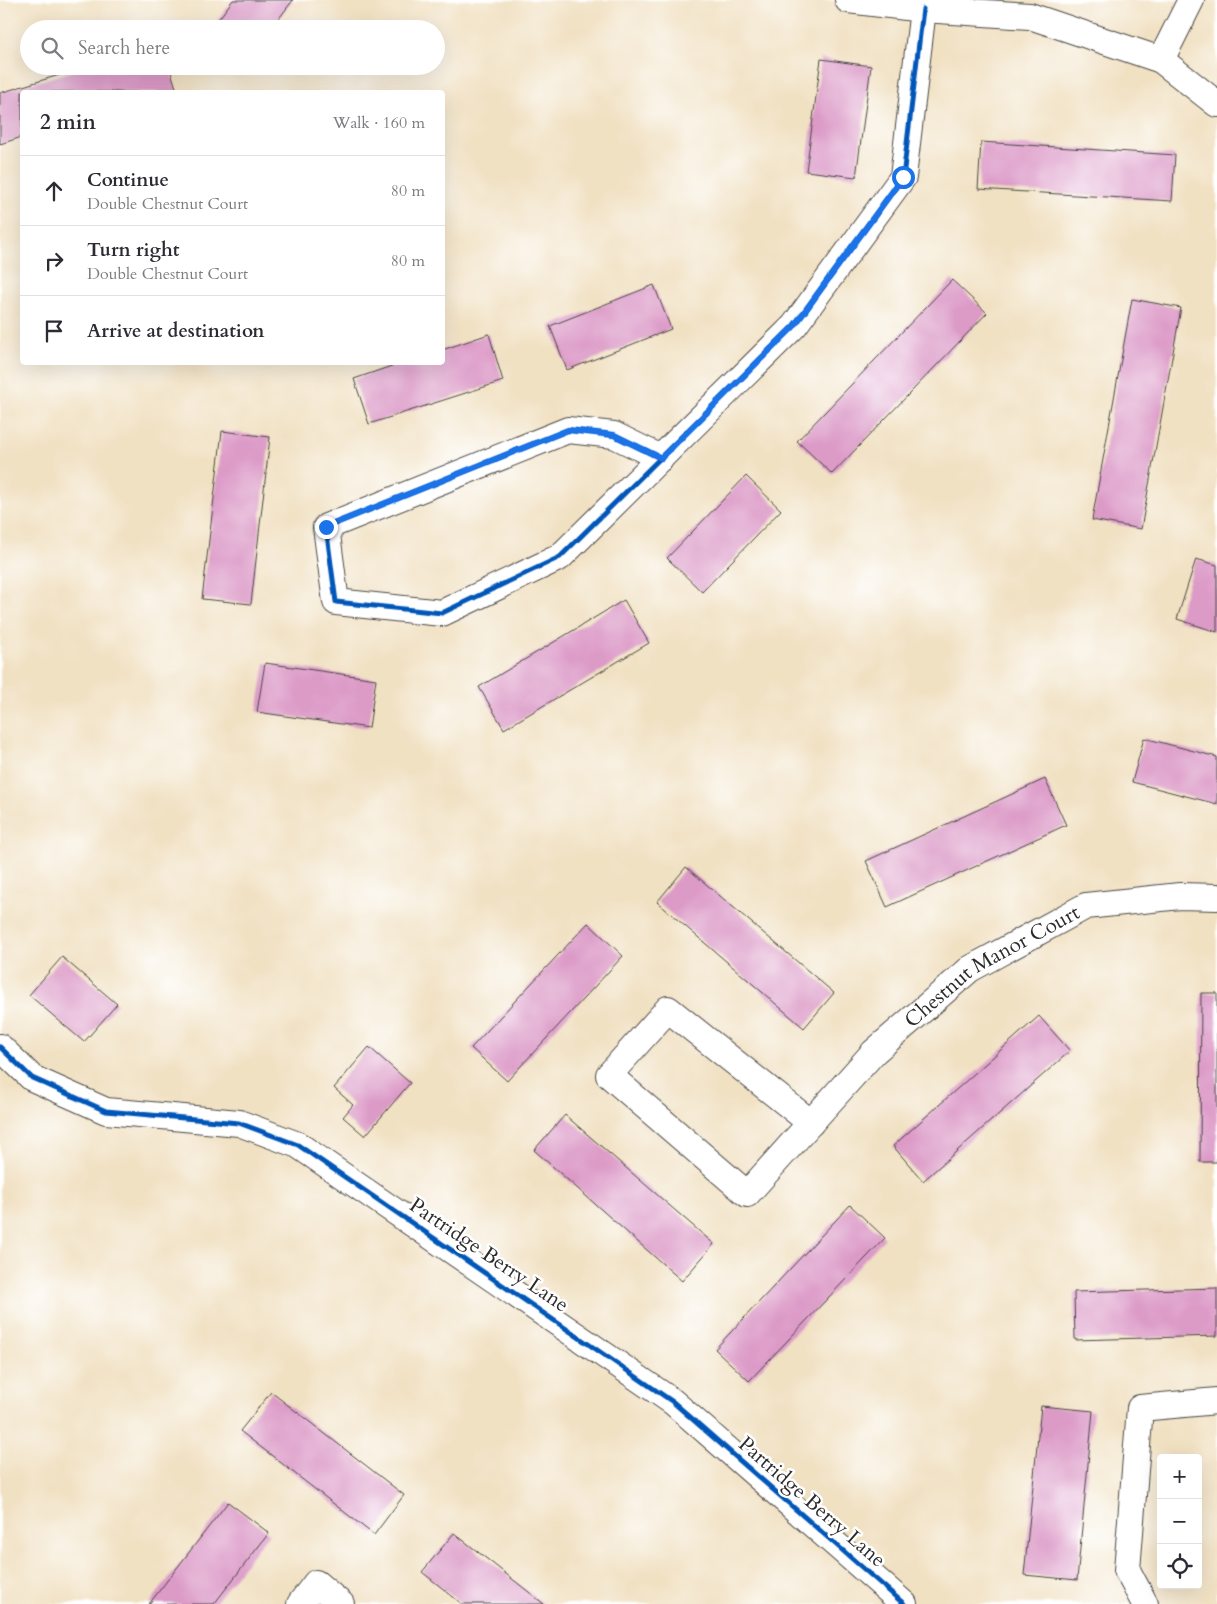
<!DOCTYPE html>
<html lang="en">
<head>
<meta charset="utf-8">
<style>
  body { margin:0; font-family:Cardo,serif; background:#f2f2f3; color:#2b2b33 }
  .controls { position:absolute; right:15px; bottom:15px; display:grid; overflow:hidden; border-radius:5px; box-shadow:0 5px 20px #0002 }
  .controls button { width:45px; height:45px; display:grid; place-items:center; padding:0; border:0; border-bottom:1px solid #e1e1e2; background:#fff; color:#2b2b33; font:25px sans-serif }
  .stop { position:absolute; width:15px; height:15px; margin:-11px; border:4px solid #1a73e8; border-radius:50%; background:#fff }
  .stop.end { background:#1a73e8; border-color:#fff; box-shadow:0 1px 5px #0008 }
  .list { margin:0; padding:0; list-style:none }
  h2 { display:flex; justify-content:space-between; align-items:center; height:65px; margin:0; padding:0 20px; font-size:21px }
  h2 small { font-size:16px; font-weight:400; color:#7c7c81 }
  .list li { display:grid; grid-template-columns:32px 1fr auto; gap:15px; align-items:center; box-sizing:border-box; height:70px; padding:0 20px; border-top:1px solid #e1e1e2 }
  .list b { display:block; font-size:19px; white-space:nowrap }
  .list p { margin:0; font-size:16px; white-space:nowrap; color:#7c7c81 }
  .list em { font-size:16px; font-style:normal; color:#7c7c81 }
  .icon { flex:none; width:28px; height:28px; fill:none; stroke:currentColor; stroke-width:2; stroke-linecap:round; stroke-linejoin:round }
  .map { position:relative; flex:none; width:1217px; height:1604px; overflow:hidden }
  .search { position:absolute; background:#fff; box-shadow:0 5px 20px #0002; left:20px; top:20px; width:425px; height:55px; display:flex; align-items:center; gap:12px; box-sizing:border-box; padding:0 18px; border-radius:28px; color:#7c7c81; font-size:19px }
  .panel { position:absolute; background:#fff; box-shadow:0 5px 20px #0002; left:20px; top:90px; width:425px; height:275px; border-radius:5px }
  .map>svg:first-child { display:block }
  .building { fill:#dc9ac7 }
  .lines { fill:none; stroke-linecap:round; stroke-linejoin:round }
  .minor-casing { stroke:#494642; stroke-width:28 }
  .minor { stroke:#fff; stroke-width:26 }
  .cycleway-casing { stroke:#fff; stroke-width:8 }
  .cycleway { stroke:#0057b8; stroke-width:5 }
  .route { stroke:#1a73e8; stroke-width:6 }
  .labels { text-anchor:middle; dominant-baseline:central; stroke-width:5; stroke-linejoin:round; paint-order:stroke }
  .street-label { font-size:21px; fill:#2b2b2b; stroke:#fff }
</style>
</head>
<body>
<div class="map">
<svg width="1217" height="1604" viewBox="0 0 1217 1604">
  <rect width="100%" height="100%" fill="#fff"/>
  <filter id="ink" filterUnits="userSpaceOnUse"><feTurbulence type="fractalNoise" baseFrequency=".02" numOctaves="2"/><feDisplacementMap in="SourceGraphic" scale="10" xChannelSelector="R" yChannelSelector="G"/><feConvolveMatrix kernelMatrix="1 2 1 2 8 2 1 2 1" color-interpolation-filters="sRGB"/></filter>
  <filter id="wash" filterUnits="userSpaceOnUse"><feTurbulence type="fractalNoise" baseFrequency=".0096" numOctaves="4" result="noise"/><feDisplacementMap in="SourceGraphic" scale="20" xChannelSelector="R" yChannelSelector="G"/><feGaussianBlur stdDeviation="1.12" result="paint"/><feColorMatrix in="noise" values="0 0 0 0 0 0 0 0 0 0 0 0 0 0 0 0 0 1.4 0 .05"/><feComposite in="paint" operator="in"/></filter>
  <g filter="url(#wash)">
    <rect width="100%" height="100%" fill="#f1e1c3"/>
    <g id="blocks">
      <g class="building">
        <path d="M233,0H293L271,29H218L214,25Z"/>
        <path d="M821,59L871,66L856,177L806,171Z"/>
        <path d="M89,66H169L177,91L171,92H22V137L0,144V93Z"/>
        <path d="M981,142L1175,155L1172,201L978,189Z"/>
        <path d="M952,280L987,313L832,474L797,441Z"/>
        <path d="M654,285L671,329L567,370L550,326Z"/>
        <path d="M1132,299L1181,308L1141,529L1092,520Z"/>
        <path d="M489,334L503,381L369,424L354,379L403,362H442V350Z"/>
        <path d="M222,431L270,437L251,604L202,599Z"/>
        <path d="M746,476L781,510L702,592L667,558Z"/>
        <path d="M1196,559L1217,565V632L1177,619Z"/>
        <path d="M624,600L649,643L504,729L479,687Z"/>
        <path d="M265,663L376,679L369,728L257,712Z"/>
        <path d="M1144,738L1217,757V804L1132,782Z"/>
        <path d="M1045,779L1066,825L887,907L866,861Z"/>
        <path d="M686,867L834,993L804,1028L657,902Z"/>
        <path d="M588,923L623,956L507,1081L471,1048Z"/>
        <path d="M62,957L117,1004L84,1042L29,995Z"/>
        <path d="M1201,993H1217V1162H1200Z"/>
        <path d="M1039,1016L1070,1051L923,1181L893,1146Z"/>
        <path d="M369,1047L410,1083L365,1136L343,1117L353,1105L334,1088Z"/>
        <path d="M565,1115L714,1244L682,1281L534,1150Z"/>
        <path d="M850,1205L885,1238L749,1381L715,1349Z"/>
        <path d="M1217,1288V1336L1075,1340L1074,1292Z"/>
        <path d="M271,1392L404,1495L374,1535L240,1431Z"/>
        <path d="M1041,1406L1093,1411L1077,1580L1024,1575Z"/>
        <path d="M228,1502L269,1533L214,1604H149Z"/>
        <path d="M454,1533L544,1604H462L422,1572Z"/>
      </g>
    </g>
  </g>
  <g filter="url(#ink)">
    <use href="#blocks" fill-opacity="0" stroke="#494642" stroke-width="1"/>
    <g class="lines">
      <g class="minor-casing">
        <g id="minor">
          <path d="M848,0L923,9L1030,16L1161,60L1217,104"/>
          <path d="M1161,60L1191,0"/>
          <path d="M661,458L614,435L568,430L326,527L336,602L442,613L560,557L794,326L903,177L923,9"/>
          <path d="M0,1047L32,1078L106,1111L239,1123L298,1145L673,1402L904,1604"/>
          <path id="s1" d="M811,1123L668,1009L609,1075L747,1194L874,1052L970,969L1086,906L1180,896L1217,897"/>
          <path d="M300,1604L316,1583L341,1604"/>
          <path d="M1145,1604L1127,1570L1140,1408L1217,1401"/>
        </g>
      </g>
      <use href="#minor" class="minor"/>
      <g class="cycleway-casing">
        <g id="cycleway">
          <path d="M661,458L614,435L568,430L326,527L336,602L442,613L560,557L794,326L903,177L923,9"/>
          <path d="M0,1047L32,1078L106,1111L239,1123L298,1145L673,1402L904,1604"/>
        </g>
      </g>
      <use href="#cycleway" class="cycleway"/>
    </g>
  </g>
  <g class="lines" filter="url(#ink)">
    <path class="route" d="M326,527L568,430L614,435L661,458L794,326L903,177"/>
  </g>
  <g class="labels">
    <g class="street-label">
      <text stroke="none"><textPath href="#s1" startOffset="791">Chestnut Manor Court</textPath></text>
      <text transform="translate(489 1255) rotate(34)">Partridge Berry Lane</text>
      <text transform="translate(812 1502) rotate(41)">Partridge Berry Lane</text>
    </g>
  </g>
</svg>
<div class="controls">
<button>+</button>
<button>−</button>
<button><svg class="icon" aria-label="locate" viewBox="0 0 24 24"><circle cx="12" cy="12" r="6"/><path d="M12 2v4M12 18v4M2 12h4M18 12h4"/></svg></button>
</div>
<div class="stop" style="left:903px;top:177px"></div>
<div class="stop end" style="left:326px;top:527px"></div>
<div class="search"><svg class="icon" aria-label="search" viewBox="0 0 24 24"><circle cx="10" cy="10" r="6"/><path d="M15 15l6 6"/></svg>Search here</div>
<section class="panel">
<h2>2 min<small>Walk · 160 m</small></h2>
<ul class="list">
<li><svg class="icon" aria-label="ahead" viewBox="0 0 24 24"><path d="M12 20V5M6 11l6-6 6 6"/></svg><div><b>Continue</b><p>Double Chestnut Court</p></div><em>80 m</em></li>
<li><svg class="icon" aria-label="right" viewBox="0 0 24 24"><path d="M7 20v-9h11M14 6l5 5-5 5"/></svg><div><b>Turn right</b><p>Double Chestnut Court</p></div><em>80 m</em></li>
<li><svg class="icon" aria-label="arrive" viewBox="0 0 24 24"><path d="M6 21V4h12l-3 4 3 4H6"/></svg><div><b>Arrive at destination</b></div></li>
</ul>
</section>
</div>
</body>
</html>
